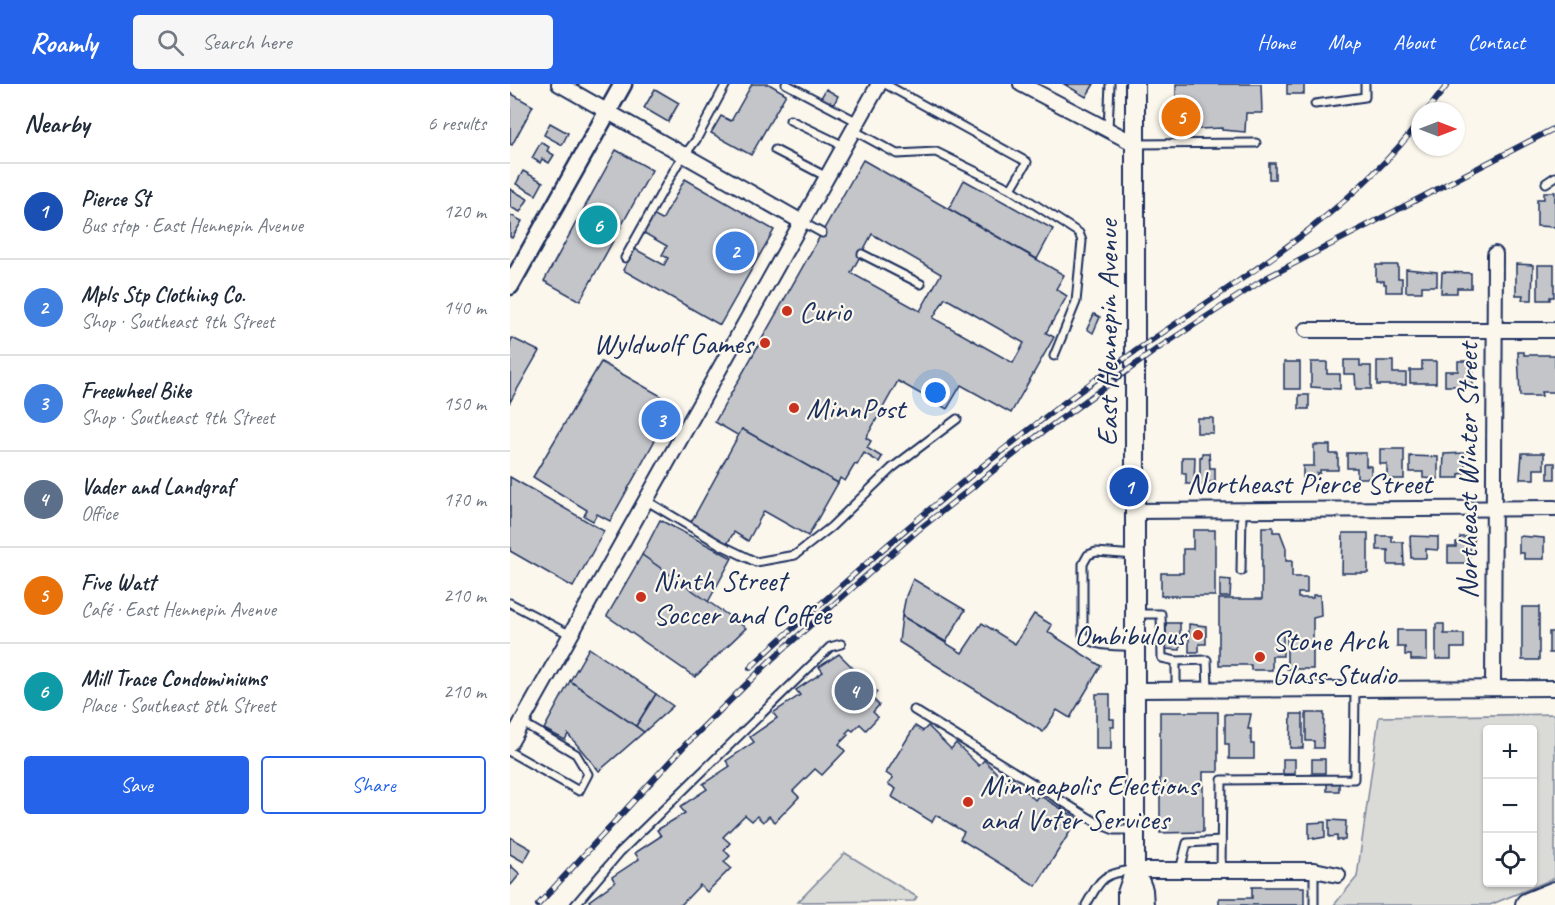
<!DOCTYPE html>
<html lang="en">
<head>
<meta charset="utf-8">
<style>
  body { margin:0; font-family:Caveat,sans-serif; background:#f6f6f7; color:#1f2937 }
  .controls { position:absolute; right:18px; bottom:18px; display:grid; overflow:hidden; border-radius:6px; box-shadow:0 2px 4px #0004 }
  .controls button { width:54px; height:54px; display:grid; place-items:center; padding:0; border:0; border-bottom:2px solid #e0e1e3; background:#fff; color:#1f2937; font:30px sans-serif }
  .compass { position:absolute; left:901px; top:18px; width:54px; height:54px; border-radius:50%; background:#fff; box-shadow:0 2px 4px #0004; rotate:90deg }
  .you { position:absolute; left:426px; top:309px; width:21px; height:21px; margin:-15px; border:4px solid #fff; border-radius:50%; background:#1a73e8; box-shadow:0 0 0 9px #1a73e833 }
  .badge { display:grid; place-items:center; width:39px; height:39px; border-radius:50%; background:#2563eb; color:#fff; font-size:20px; font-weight:700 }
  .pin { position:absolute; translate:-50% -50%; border:3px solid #fff; box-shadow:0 2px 6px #0006 }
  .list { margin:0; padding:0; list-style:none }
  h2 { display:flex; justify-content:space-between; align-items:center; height:78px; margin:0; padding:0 24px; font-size:26px }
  h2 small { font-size:20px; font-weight:400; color:#747a83 }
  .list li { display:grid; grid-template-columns:39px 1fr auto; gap:18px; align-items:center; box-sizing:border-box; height:96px; padding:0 24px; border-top:2px solid #e0e1e3 }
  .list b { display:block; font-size:22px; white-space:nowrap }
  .list p { margin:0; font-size:20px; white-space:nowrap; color:#747a83 }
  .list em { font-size:20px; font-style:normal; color:#747a83 }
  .actions { display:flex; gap:12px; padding:18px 24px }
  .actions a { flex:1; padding:14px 0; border:2px solid #2563eb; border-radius:6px; text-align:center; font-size:21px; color:#2563eb }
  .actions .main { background:#2563eb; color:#fff }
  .icon { flex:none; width:33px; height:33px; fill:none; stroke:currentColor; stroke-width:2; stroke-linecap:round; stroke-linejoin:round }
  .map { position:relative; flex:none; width:1045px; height:821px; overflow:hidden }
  header { display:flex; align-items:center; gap:36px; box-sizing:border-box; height:84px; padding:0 30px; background:#2563eb; color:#fff }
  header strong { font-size:28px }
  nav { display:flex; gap:33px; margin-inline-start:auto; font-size:21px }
  .search { width:420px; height:54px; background:#f6f6f7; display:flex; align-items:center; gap:15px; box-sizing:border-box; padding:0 21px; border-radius:6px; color:#747a83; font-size:22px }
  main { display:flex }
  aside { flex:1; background:#fff }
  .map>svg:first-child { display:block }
  .green { fill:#dadad7; stroke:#7a849a; stroke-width:1.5; fill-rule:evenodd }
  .building { fill:#c3c5c9; stroke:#1b2f5e; stroke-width:1.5; fill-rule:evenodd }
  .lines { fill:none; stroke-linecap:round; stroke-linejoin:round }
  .service-casing { stroke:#1b2f5e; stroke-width:11 }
  .minor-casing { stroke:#1b2f5e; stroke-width:18 }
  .tertiary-casing { stroke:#1b2f5e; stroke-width:21 }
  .secondary-casing { stroke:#1b2f5e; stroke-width:22 }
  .motorway-casing { stroke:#1b2f5e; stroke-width:28 }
  .service { stroke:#fbf7ec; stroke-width:7 }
  .minor { stroke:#fbf7ec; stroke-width:14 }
  .tertiary { stroke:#fbf7ec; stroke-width:16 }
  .secondary { stroke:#fbf7ec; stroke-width:18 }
  .motorway { stroke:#fbf7ec; stroke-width:24 }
  .rail-casing { stroke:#1b2f5e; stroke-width:6 }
  .rail { stroke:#fbf7ec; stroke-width:4; stroke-dasharray:11; stroke-linecap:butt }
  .poi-dot { fill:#c8321e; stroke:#fbf7ec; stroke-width:2 }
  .labels { text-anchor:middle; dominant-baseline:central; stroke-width:4.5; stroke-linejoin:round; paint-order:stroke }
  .poi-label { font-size:30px; fill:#1b2f5e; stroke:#fbf7ec; text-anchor:start }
  .street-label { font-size:30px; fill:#1b2f5e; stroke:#fbf7ec }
</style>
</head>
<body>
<header>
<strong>Roamly</strong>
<div class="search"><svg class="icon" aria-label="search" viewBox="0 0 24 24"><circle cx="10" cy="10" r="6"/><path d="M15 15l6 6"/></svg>Search here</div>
<nav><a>Home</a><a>Map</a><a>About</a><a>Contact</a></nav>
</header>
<main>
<aside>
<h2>Nearby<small>6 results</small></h2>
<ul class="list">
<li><span class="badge" style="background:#1a4fb4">1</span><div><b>Pierce St</b><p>Bus stop · East Hennepin Avenue</p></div><em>120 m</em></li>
<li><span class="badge" style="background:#3f7fe0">2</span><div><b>Mpls Stp Clothing Co.</b><p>Shop · Southeast 9th Street</p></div><em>140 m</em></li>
<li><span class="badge" style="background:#3f7fe0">3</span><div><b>Freewheel Bike</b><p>Shop · Southeast 9th Street</p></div><em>150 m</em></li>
<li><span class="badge" style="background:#5c6f8a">4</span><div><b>Vader and Landgraf</b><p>Office</p></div><em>170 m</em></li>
<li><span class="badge" style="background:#e8710a">5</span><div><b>Five Watt</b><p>Café · East Hennepin Avenue</p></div><em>210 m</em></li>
<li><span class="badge" style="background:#0f9aa8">6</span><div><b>Mill Trace Condominiums</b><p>Place · Southeast 8th Street</p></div><em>210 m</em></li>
</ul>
<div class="actions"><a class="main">Save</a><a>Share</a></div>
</aside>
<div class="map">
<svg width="1045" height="821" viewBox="0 0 1045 821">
  <rect width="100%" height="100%" fill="#fbf7ec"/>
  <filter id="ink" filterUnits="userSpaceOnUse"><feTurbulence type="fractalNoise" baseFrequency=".0167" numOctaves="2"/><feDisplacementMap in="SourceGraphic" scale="12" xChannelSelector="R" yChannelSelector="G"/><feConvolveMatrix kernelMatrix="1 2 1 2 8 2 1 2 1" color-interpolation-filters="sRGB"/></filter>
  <g filter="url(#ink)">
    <g class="green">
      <path d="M1045,630V794L980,821H824L847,793L869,633ZM978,646H1023V798H978Z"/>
      <path d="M335,769L407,813L404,817L288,818Z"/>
    </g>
    <g class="building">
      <path d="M242,0H259L276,10L241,71L201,49L211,32L221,37Z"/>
      <path d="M554,0H584L576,13Z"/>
      <path d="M666,0H751L752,29H736L735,48L712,46V44L666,46Z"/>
      <rect x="777" y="0" width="17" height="10"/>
      <path d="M145,5L169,19L158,38L134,24Z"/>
      <path d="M316,5L328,12L324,20L311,14Z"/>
      <path d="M0,9L23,22L2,61L0,60Z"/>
      <path d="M40,39L58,49L52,61L34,51Z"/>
      <path d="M31,58L39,63L37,67L44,71L39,79L32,75L30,79L22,74Z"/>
      <path d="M106,66L142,86L70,217L34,197Z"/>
      <path d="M353,76L554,191L546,205L557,212L536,249L544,253L501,329L451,301L437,325L388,297L356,354L361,357L357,364L372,373L369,378L354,369L347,381L345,380L335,397L330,394L328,399L232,345L229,352L205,338ZM362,150L431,190L410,227L341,189ZM435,214L514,259L503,279L423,234Z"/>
      <rect x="759" y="79" width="6" height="16"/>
      <path d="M13,87L33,98L26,111L6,100Z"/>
      <path d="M175,95L264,146L210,241L113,186L125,165L154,181L158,174L152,171L157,162L134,149L143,131L152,136Z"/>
      <path d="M454,96L543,145L527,175L439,125Z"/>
      <path d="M0,105L18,115L10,128L0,123Z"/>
      <path d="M1034,108H1045V143L1027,142V115H1034Z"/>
      <path d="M0,131L12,137L2,154L0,153Z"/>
      <path d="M1006,180L1023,181L1022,216H1012L1013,211H1006Z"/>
      <path d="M866,181H888V194H892V208H876V200H874V197H866Z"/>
      <path d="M1028,181H1044V213H1040V216H1028Z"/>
      <path d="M896,185L927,188V202H912V208H896Z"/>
      <path d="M932,188L961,189V204H947V209H931Z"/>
      <path d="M584,230L590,233L583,249L577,245Z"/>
      <path d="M2,254L29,267L0,318V259Z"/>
      <path d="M1008,268H1014V271H1045V308H1031L1032,312H1010Z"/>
      <path d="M834,276H850V282H861V305H846L845,290H834Z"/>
      <path d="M867,277H883V289H896V301H867Z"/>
      <path d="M912,277H926V299H900V286H912Z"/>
      <path d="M948,277H963V302H935V287H948Z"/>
      <path d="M91,278L165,320L100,437L87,430L83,437L74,432L77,426L23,393Z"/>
      <rect x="774" y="278" width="16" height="27"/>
      <path d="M801,278H817V290H830V305L801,303Z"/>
      <rect x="789" y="311" width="10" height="14"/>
      <rect x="687" y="334" width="16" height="15"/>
      <path d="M232,345L328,399L298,452L254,427L238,457L224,448L217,460L180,440Z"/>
      <path d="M804,361H820V370H828V386H810V389H807V394H793V382H804Z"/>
      <path d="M870,365H894V395H877V380H870Z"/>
      <path d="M692,369H699L700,384H705V398H699V401H690V373H692Z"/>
      <path d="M837,369H856V382H861V394H847V384H837Z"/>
      <path d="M955,369V389L949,390V394H933L934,370Z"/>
      <path d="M1012,369H1034V385H1024V395H1010Z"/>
      <path d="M900,372L928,373V395L913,394V388H900Z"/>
      <path d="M672,373H685L684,400H676V389H672Z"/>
      <rect x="1038" y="379" width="7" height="16"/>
      <path d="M0,393L94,447L63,503L0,467Z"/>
      <path d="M150,436L222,474L198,518L132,471Z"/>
      <path d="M752,443H763V448H770L776,464V477H782V493H797V509H788V514H803V511H810L811,532L803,534V585H777V547H773V572H762V586H741V581H709V515H752Z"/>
      <path d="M683,446H705V512H651V489H673V465H683Z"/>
      <path d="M833,449H858V489H832Z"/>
      <path d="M867,452H882V458H893L894,481H878V466H867Z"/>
      <path d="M900,452L928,453V466L916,465V474H901Z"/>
      <path d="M1009,452L1034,454V475H1014V469H1009Z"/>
      <path d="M950,453H964V465H960L959,479H938V463H946V458H949Z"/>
      <path d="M132,471L236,544L185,593L97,532Z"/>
      <path d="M403,495L455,526L436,558L392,532L396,512Z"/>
      <path d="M710,495L721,496L720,513H710Z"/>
      <rect x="1012" y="523" width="17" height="53"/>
      <path d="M524,530L542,541L538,548L591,582L560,634L547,626L533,648L389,558L392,532L452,569L472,539L505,560Z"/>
      <path d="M656,539H670V566L656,565Z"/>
      <path d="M679,540L696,542V560H689V568H679Z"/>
      <path d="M926,540H934V550H954V564H941V575H926Z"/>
      <path d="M887,546H917V576H901V571H895V563H887Z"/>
      <rect x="1039" y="548" width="6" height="21"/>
      <path d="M79,564L146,610L126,642L60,597Z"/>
      <path d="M329,570L367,608L362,614L369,621L363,628L368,633L356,646L350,640L343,647L340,645L336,649L338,651L329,660L335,667L312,691L305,685L283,707L289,713L265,738L259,732L253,738L247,732L242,737L235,731L213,753L220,759L214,766L220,772L214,778L221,784L197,808L190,801L171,821H82L79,817L105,798L102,793L129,775L125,769L151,752L147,746L175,729L170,723L197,705L193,700L220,682L216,677L244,658L240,653L267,634L263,629L290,611L286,606L313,588L309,583Z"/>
      <path d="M60,597L134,648L89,687L58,650L55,656L34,645Z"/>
      <path d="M146,610L163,622L134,648L126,642Z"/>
      <path d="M586,610H600V635H604V643H601V665H586Z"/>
      <path d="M650,628H708V688H693V748L650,749Z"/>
      <path d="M796,629H814L813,664H804V657H796Z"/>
      <path d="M715,630H741L738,645H741V660H744V675H719V660H715Z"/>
      <path d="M781,630H793V664H780Z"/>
      <path d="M405,642L413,647L418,642L441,665L446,659L469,682L474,676L497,699L502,694L525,716L529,711L568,735L526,802L450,755L454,748L426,731L422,738L382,713L386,705L378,700L383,694L376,689Z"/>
      <rect x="773" y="675" width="12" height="15"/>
      <rect x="802" y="675" width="13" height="14"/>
      <rect x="817" y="697" width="12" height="10"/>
      <path d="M819,736L836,737L835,756H827V752L819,753Z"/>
      <path d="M815,738V753L804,755V754H799V739Z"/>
      <path d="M0,753L21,765L14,778L0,770Z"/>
      <path d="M0,781L10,790L1,801L0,800Z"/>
      <path d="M742,803H794V821H709V814H742Z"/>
    </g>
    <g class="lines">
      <g class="service-casing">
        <g id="service">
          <path d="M276,0L348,38"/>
          <path d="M805,20L855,13V0"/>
          <path d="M280,36L334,62"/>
          <path d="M598,45L600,0"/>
          <path d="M343,46L387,70L426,68L501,105L517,78L375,0"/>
          <path d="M625,60L746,59"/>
          <path d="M265,66L317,93"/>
          <path d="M1036,99L1045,93"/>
          <path d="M501,105L569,149L572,157L566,218L544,272"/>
          <path d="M292,138L312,149"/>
          <path d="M352,170L411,200"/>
          <path d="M115,174L167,81L186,56L216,0"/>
          <path d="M137,417L211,461L246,478L285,471L321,443L382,384L447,335"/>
          <path d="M731,487L732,426"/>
          <path d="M0,519L61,551"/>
          <path d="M625,530H651L652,574L666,577L697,576L698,606"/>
          <path d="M625,563C608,561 584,564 573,551V480L578,471L586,468L625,471"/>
          <path d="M666,577V606"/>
          <path d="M404,626L589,740L604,746H625"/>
          <path d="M0,668L69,707L78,690L66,670L11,638"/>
          <path d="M670,786L677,759L711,757"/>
          <path d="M711,786L712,696L844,695L845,606"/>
          <path d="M65,821L110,768L320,563L331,560"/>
          <path d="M576,821C591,795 591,790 623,786"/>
          <path d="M804,821V786"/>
        </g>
      </g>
      <g class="minor-casing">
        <g id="minor">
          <path d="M49,0L292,138"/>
          <path d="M511,0L625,60"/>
          <path d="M796,246H1045"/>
          <path d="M625,427L1045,424"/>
          <path d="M983,604L985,170"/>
          <path d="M625,606L1045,604"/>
          <path d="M0,659L369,0"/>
          <path d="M625,786H804L828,791"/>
        </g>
      </g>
      <g class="tertiary-casing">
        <path id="tertiary" d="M0,202L113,0"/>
      </g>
      <g class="secondary-casing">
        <g id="secondary">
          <path d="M625,786L633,806L634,821"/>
          <path d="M617,821V809L625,786V0"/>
        </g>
      </g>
      <g class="motorway-casing">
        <path id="motorway" d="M1018,821L1045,810"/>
      </g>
      <use href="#service" class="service"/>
      <use href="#minor" class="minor"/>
      <use href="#tertiary" class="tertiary"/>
      <use href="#secondary" class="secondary"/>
      <use href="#motorway" class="motorway"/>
      <g class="rail-casing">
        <g id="rail">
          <path d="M917,27L938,0"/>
          <path d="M240,584C269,555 301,529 331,502C419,423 511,349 607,280C710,207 832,139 910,37"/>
          <path d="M28,821L176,660L262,575L407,447L526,353L647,265L756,194L1045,44"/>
        </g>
      </g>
      <use href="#rail" class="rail"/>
    </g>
  </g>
  <g class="poi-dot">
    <circle cx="277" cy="227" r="6"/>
    <circle cx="255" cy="259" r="6"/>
    <circle cx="284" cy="324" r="6"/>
    <circle cx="131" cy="513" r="6"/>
    <circle cx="688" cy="551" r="6"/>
    <circle cx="750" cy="573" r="6"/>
    <circle cx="458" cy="718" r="6"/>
  </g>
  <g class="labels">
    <g class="poi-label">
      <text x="289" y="227">Curio</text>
      <text x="243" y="259" text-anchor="end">Wyldwolf Games</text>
      <text x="296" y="324">MinnPost</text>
      <text x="143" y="496">Ninth Street<tspan x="143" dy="34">Soccer and Coffee</tspan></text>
      <text x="676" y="551" text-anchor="end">Ombibulous</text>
      <text x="762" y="556">Stone Arch<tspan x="762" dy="34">Glass Studio</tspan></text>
      <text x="470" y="701">Minneapolis Elections<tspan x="470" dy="34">and Voter Services</tspan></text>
    </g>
    <g class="street-label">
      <text transform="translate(597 249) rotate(-90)">East Hennepin Avenue</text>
      <text transform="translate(957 387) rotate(-90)">Northeast Winter Street</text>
      <text x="799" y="399">Northeast Pierce Street</text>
    </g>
  </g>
</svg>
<div class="controls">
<button>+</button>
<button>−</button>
<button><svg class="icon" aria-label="locate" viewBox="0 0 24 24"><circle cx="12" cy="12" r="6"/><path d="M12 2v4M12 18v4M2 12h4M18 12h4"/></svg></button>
</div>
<svg class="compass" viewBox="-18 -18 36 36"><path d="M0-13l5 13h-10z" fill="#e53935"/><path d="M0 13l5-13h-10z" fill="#747a83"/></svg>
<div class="you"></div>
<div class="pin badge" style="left:619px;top:403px;background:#1a4fb4">1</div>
<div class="pin badge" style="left:225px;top:167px;background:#3f7fe0">2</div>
<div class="pin badge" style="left:151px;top:336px;background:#3f7fe0">3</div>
<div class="pin badge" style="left:344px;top:607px;background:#5c6f8a">4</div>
<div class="pin badge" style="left:671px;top:33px;background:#e8710a">5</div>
<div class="pin badge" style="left:88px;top:141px;background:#0f9aa8">6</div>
</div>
</main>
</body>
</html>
